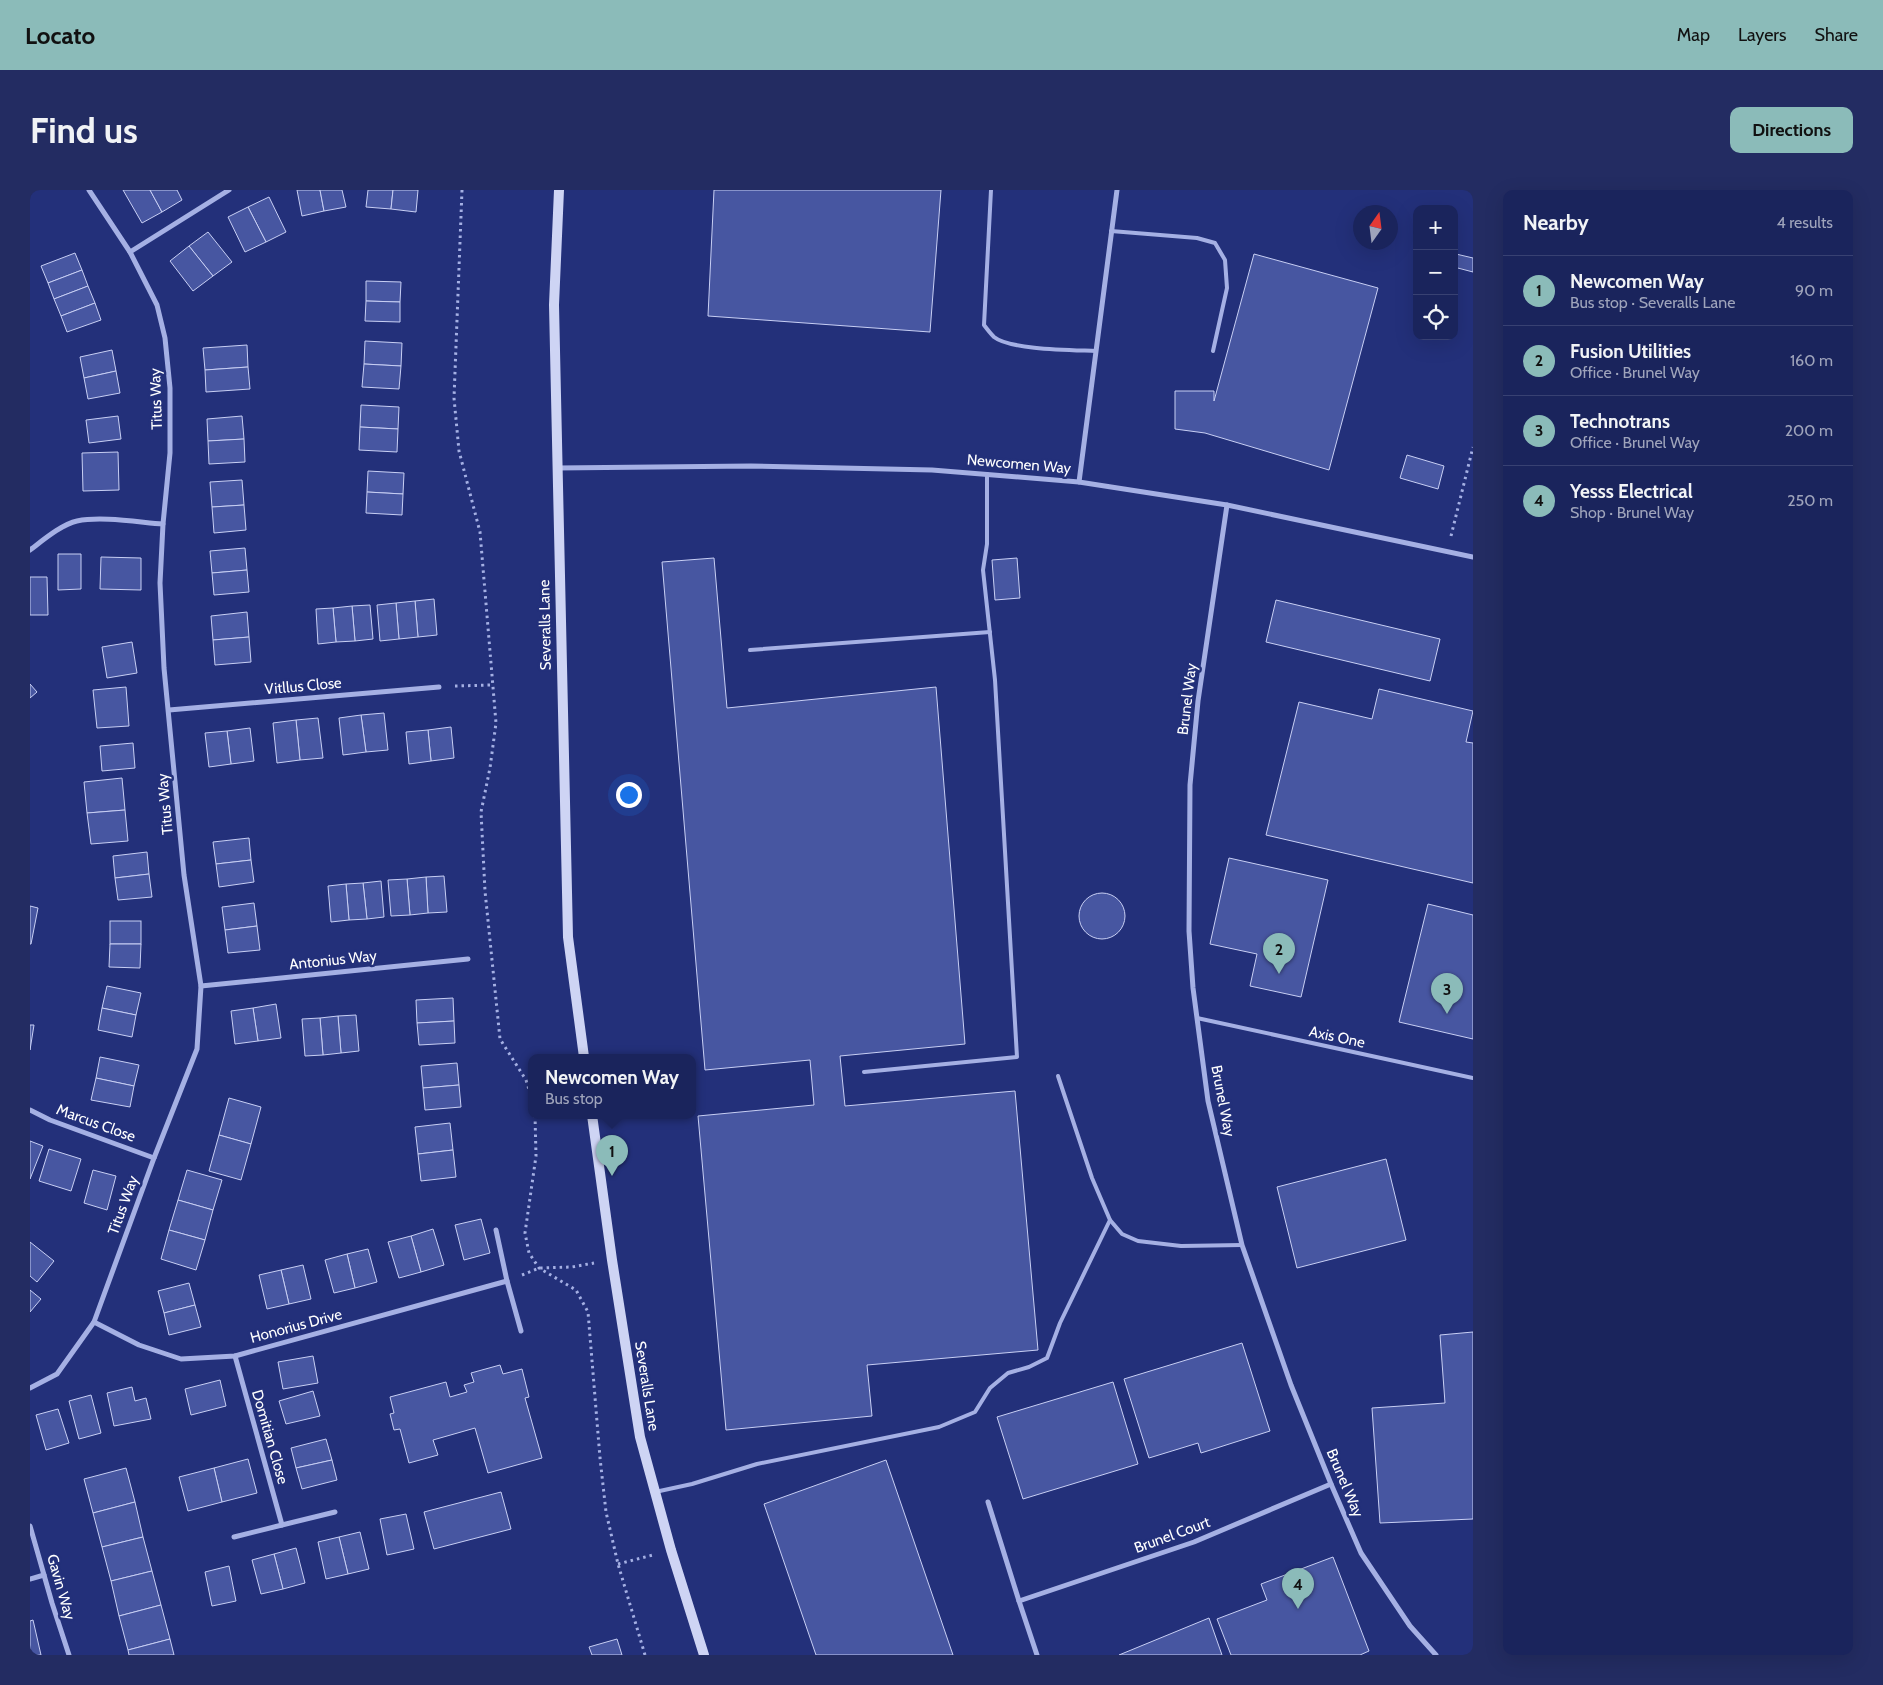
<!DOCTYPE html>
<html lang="en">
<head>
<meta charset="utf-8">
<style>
  body { margin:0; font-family:Cabin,sans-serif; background:#232c62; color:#f1f3f6 }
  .controls { position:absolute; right:15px; top:15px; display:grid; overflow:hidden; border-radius:10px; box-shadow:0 5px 20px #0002 }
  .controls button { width:45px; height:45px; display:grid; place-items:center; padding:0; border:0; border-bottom:1px solid #384172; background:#1a245c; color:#f1f3f6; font:25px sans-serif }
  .compass { position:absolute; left:1323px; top:15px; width:45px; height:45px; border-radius:50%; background:#1a245c; box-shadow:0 5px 20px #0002; rotate:14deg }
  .you { position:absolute; left:598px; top:604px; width:18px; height:18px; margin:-12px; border:4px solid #fff; border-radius:50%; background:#1a73e8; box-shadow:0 0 0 8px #1a73e833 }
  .badge { display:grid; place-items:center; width:32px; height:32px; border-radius:50%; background:#8bbbb9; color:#111; font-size:16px; font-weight:700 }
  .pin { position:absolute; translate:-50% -41px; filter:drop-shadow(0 1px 2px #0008) }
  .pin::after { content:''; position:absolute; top:26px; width:18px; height:15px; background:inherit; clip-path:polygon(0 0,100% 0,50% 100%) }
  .popup { position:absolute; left:498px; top:864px; width:168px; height:65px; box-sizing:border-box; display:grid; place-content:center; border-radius:10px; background:#1a245c; filter:drop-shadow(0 1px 4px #0005); font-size:16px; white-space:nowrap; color:#9fa4bb }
  .popup b { font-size:19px; color:#f1f3f6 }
  .popup::after { content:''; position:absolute; left:50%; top:100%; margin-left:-10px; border:10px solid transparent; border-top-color:#1a245c }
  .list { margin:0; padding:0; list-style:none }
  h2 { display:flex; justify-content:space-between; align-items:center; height:65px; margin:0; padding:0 20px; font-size:21px }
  h2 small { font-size:16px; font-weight:400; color:#9fa4bb }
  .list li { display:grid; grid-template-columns:32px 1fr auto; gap:15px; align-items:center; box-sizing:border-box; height:70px; padding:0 20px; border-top:1px solid #384172 }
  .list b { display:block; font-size:19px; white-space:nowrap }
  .list p { margin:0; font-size:16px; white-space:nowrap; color:#9fa4bb }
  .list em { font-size:16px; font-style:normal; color:#9fa4bb }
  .icon { flex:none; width:28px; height:28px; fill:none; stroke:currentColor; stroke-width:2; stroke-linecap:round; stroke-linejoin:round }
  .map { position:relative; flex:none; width:1443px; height:1465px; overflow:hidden; border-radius:10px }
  header { display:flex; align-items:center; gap:30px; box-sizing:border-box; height:70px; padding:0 25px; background:#8bbbb9; color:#111 }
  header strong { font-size:24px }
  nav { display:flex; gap:28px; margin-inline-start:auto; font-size:18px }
  .intro { display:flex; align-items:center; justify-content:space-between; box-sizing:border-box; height:120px; padding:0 30px }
  h1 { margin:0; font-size:35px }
  .button { padding:12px 22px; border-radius:10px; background:#8bbbb9; color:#111; font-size:18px; font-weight:700 }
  main { display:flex; gap:30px; padding:0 30px }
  aside { flex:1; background:#1a245c; border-radius:10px; box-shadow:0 5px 20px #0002 }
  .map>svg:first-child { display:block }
  .building { fill:#4756a1; stroke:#c8cff4 }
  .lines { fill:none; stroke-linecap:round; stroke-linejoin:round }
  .path { stroke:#a5b0e4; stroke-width:3; stroke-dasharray:2.5 4; stroke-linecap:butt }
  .lane { stroke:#a5b0e4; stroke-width:4 }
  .street { stroke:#a5b0e4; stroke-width:5 }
  .secondary { stroke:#ced4f4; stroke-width:10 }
  .labels { text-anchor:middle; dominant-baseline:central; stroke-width:5; stroke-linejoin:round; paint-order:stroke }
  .street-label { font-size:15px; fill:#fff; stroke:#23307a }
</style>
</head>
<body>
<header>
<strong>Locato</strong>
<nav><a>Map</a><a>Layers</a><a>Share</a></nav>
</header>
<div class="intro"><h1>Find us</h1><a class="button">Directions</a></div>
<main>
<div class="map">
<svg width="1443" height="1465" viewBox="0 0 1443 1465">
  <rect width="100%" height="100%" fill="#23307a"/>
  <g class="building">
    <path d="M93,0H120L132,22L112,33Z"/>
    <path d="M120,0H147L152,10L132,22Z"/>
    <path d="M267,0H290L294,21L272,26Z"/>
    <path d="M290,0H312L316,17L294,21Z"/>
    <path d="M338,0H363L361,19L336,17Z"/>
    <path d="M363,0H388L386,22L361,19Z"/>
    <path d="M684,0H911L900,142L678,126Z"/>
    <path d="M239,7L256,42L236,52L218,17Z"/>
    <path d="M218,17L236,52L215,62L198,27Z"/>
    <path d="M178,42L202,72L183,86L159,56Z"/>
    <path d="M159,56L183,86L163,101L140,71Z"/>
    <path d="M45,63L52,80L18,93L11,76Z"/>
    <path d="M1224,64L1348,98L1299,280L1175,243L1145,239V201H1184V211Z"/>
    <path d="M1426,64L1443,68V82L1424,77Z"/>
    <path d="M52,80L58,96L24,109L18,93Z"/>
    <path d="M336,91L371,92L370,112L336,111Z"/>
    <path d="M58,96L65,113L31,126L24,109Z"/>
    <path d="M336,111L370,112V132L335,131Z"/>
    <path d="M65,113L71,130L37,142L31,126Z"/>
    <path d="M335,151L372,153L371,176L334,174Z"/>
    <path d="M217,155L218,177L175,180L173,158Z"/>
    <path d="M82,160L86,181L54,188L50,167Z"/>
    <path d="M334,174L371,176L369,199L332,197Z"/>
    <path d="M218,177L220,199L176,202L175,180Z"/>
    <path d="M86,181L90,203L58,209L54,188Z"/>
    <path d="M331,215L369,217L368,239L330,237Z"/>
    <path d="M88,226L91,249L59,253L56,230Z"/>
    <path d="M212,226L214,249L178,251L177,229Z"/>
    <path d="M330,237L368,239L367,262L329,260Z"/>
    <path d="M214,249L215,272L179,274L178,251Z"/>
    <path d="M88,262L89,300L53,301L52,263Z"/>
    <path d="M1377,265L1414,276L1408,299L1370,288Z"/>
    <path d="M338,281L374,283L373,304L337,302Z"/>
    <path d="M212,290L214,315L182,317L180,292Z"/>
    <path d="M337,302L373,304L372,325L336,323Z"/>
    <path d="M214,315L216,340L184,343L182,317Z"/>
    <path d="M215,358L217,380L182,383L180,361Z"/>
    <path d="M28,364H51V399L28,400Z"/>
    <path d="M71,367L111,368V400L70,399Z"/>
    <path d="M684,368L697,518L906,497L935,854L810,866L815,916L985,901L1008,1160L837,1175L842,1226L696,1240L668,926L784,915L780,870L675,880L632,372Z"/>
    <path d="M987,368L990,408L965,410L962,370Z"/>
    <path d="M217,380L219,402L184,405L182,383Z"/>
    <path d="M0,387H17L18,425H0Z"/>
    <path d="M404,409L407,445L388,447L385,411Z"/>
    <path d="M1246,410L1410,449L1400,491L1236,452Z"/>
    <path d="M385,411L388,447L369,449L366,413Z"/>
    <path d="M366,413L369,449L350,451L347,415Z"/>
    <path d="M340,415L343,449L325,451L322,416Z"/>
    <path d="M322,416L325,451L306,452L303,418Z"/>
    <path d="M303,418L306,452L288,454L286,419Z"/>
    <path d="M217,422L219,447L183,450L181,426Z"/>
    <path d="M219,447L221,472L185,475L183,450Z"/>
    <path d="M102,452L107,483L77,488L72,457Z"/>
    <path d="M0,494L7,502L0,508Z"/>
    <path d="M96,497L99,536L67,538L63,500Z"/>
    <path d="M1349,499L1443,521L1436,552L1443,553V693L1236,645L1269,512L1342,529Z"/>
    <path d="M354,523L358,560L336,562L331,525Z"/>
    <path d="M331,525L336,562L313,565L309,528Z"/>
    <path d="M288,528L293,568L270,570L266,530Z"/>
    <path d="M266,530L270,570L247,573L243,533Z"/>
    <path d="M421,537L424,568L401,571L398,540Z"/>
    <path d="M220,538L224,571L201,574L197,541Z"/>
    <path d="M398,540L401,571L379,574L376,542Z"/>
    <path d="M197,541L201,574L179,577L175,543Z"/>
    <path d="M103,553L105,578L72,581L70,556Z"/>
    <path d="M92,588L95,620L57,623L54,592Z"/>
    <path d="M95,620L98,651L61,654L57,623Z"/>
    <path d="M219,648L221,670L186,674L183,652Z"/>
    <path d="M117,662L119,684L85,688L83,666Z"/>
    <path d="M1199,668L1298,690L1271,807L1220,796L1227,764L1180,754Z"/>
    <path d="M221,670L224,692L189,697L186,674Z"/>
    <path d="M119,684L122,707L88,710L85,688Z"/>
    <path d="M414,686L417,722L398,723L396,687Z"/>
    <path d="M396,687L398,723L380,725L377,689Z"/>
    <path d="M377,689L380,725L361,726L358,690Z"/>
    <path d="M351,691L354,727L337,729L333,693Z"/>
    <path d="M333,693L337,729L319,730L316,694Z"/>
    <path d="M316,694L319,730L301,732L298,696Z"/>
    <circle cx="1072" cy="726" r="23"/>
    <path d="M224,713L227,736L195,740L192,717Z"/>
    <path d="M1398,714L1443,725V849L1369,832Z"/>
    <path d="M0,716L8,718L1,754H0Z"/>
    <rect x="80" y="731" width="31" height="23"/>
    <path d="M227,736L230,760L198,763L195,740Z"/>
    <path d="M80,754H111L110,778L79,777Z"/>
    <path d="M77,796L111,803L106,825L72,818Z"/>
    <path d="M423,808L424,831L387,833L386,810Z"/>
    <path d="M246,814L251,848L228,851L223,818Z"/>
    <path d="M72,818L106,825L102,847L68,840Z"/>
    <path d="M223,818L228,851L205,854L201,821Z"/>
    <path d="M326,825L329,861L311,863L308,826Z"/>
    <path d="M308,826L311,863L293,865L290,828Z"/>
    <path d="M290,828L293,865L275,866L272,829Z"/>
    <path d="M424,831L425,853L389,855L387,833Z"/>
    <path d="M0,835H4L0,860Z"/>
    <path d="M70,867L109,875L104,896L66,888Z"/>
    <path d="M427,873L429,895L393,898L391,876Z"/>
    <path d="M66,888L104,896L100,917L61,910Z"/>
    <path d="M429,895L431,917L395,920L393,898Z"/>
    <path d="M199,908L231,917L221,954L189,945Z"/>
    <path d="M420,933L423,960L388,964L385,937Z"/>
    <path d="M189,945L221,954L211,990L179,981Z"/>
    <path d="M0,951L13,956L0,989Z"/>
    <path d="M19,959L51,969L41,1001L9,991Z"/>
    <path d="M423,960L426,987L391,991L388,964Z"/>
    <path d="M1356,969L1376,1050L1267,1078L1247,997Z"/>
    <path d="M63,980L86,986L77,1020L54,1013Z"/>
    <path d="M157,980L192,990L183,1020L148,1010Z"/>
    <path d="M148,1010L183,1020L175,1050L139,1040Z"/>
    <path d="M451,1029L460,1063L434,1070L425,1035Z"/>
    <path d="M403,1039L414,1075L391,1082L381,1046Z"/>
    <path d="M139,1040L175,1050L166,1080L131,1069Z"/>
    <path d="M381,1046L391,1082L369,1088L358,1052Z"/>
    <path d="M0,1052L24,1071L7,1092L0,1086Z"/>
    <path d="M338,1059L347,1092L325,1098L317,1064Z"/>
    <path d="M317,1064L325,1098L304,1103L295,1070Z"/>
    <path d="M273,1075L281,1109L259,1114L251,1080Z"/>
    <path d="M251,1080L259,1114L237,1119L229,1085Z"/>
    <path d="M159,1093L165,1115L134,1123L128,1101Z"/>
    <path d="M0,1100L11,1109L0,1122Z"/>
    <path d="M165,1115L171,1137L139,1145L134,1123Z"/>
    <path d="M1443,1142V1329L1350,1333L1342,1218L1415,1213L1410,1145Z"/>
    <path d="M1212,1153L1240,1241L1171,1263L1168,1253L1119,1268L1094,1189Z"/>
    <path d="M283,1166L288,1193L253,1199L248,1172Z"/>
    <path d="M470,1175L473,1184L492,1179L499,1207L495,1208L512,1268L458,1283L445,1238L403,1250L408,1265L379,1273L370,1239L364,1240L360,1224L364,1223L360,1207L416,1192L420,1207L437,1202L434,1195L444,1192L441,1183Z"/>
    <path d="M190,1190L196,1216L161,1225L155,1199Z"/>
    <path d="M1083,1192L1108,1274L993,1309L967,1227Z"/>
    <path d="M102,1197L105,1211L116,1208L121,1229L84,1236L77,1203Z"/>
    <path d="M283,1201L290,1226L256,1234L249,1211Z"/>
    <path d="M61,1205L71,1243L49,1249L39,1211Z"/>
    <path d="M28,1219L39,1253L16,1260L6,1225Z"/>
    <path d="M296,1249L302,1270L266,1278L261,1258Z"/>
    <path d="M218,1269L227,1303L192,1312L184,1278Z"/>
    <path d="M302,1270L307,1290L272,1299L266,1278Z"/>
    <path d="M856,1270L923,1465H786L734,1314Z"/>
    <path d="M96,1278L105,1312L63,1323L54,1289Z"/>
    <path d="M184,1278L192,1312L158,1321L149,1287Z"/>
    <path d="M471,1302L481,1339L404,1359L394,1322Z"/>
    <path d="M105,1312L113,1347L72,1357L63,1323Z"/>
    <path d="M376,1324L384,1359L357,1365L350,1329Z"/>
    <path d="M330,1342L339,1379L318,1384L309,1347Z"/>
    <path d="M113,1347L122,1381L81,1391L72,1357Z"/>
    <path d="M309,1347L318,1384L296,1389L288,1352Z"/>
    <path d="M266,1358L275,1393L253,1399L244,1364Z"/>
    <path d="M244,1364L253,1399L231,1404L222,1370Z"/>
    <path d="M1303,1367L1339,1461L1330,1465H1201L1187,1429L1237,1410L1231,1394Z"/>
    <path d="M199,1376L206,1411L182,1416L175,1382Z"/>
    <path d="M122,1381L131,1415L89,1426L81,1391Z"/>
    <path d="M131,1415L140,1449L98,1460L89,1426Z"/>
    <path d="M1179,1428L1192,1465H1089Z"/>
    <path d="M3,1430L11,1465H0V1431Z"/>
    <path d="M140,1449L144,1465H99L98,1460Z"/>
    <path d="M587,1449L592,1465H562L559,1457Z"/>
  </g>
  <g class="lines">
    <g class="path">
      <path d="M432,0L424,208L429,261L450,342L466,533L460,578L451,622L455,701L470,849L496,890L502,909"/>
      <path d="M1421,346L1443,257"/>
      <path d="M425,496L462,495"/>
      <path d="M505,925L506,966L495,1043L499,1063L509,1078L546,1100L558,1122L570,1268L576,1322L588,1374L615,1465"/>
      <path d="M492,1085L509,1078L542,1077L564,1073"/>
      <path d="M588,1374L623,1365"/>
    </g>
    <g class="lane">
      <path d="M961,0L954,135C957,139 961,144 964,147C980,160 1044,160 1066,161"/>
      <path d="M1081,41L1167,48L1185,53L1195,70L1197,98L1183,161"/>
      <path d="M720,460L960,442"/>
      <path d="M1167,828L1443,888"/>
      <path d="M834,882L987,867L965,490L953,380L957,354V284"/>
      <path d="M1028,886L1062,988L1080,1030L1092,1044L1108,1051L1151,1056L1212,1055"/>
      <path d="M625,1302L662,1294L727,1274L909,1237L945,1222L960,1198L978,1183L999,1177L1017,1168L1030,1133L1080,1030"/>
    </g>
    <g class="street">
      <path d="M100,62L199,0"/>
      <path d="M527,278L721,276L902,280L1049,292L1197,315L1443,367"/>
      <path d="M1049,292L1087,0"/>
      <path d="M1197,315L1168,511L1160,595L1159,741L1163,798L1178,911L1212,1055L1261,1195L1301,1294L1331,1363L1380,1436L1406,1465"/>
      <path d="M0,360C12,351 32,334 47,331C71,326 107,332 133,334"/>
      <path d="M139,520L409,497"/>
      <path d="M171,796L438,769"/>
      <path d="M0,920L20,930L124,968"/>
      <path d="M466,1040L477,1091"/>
      <path d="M64,1132L109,1155L151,1169L205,1166L477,1091L491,1141"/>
      <path d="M205,1166L252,1335L305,1322"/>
      <path d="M0,1198L27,1184L64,1132L124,968L167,859L171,796L154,685L134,478L130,393L133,334L140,263V198L135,148L127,115L100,62L59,0"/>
      <path d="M958,1312L989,1411"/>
      <path d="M0,1336L22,1413L39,1465"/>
      <path d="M204,1347L252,1335"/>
      <path d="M0,1389L14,1385"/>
      <path d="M1007,1465L989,1411L1164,1352L1301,1294"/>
    </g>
    <g class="secondary">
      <path d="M529,0L524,115L538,747L554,867"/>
      <path d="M562,925L582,1070L610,1247L641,1360L674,1465"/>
    </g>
  </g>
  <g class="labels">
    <g class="street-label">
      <text transform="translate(126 209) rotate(-92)">Titus Way</text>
      <text transform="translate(989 274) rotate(5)">Newcomen Way</text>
      <text transform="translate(515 435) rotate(-91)">Severalls Lane</text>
      <text transform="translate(273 496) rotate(-5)">Vitllus Close</text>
      <text transform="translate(1157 509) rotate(-83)">Brunel Way</text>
      <text transform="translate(135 614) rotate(-95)">Titus Way</text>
      <text transform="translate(303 770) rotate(-6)">Antonius Way</text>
      <text transform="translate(1307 847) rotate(12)">Axis One</text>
      <text transform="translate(1193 911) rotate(79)">Brunel Way</text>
      <text transform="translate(66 933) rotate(20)">Marcus Close</text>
      <text transform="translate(93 1015) rotate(-70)">Titus Way</text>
      <text transform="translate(266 1136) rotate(-15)">Honorius Drive</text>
      <text transform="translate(617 1196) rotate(81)">Severalls Lane</text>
      <text transform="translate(240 1247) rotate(74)">Domitian Close</text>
      <text transform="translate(1315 1293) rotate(67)">Brunel Way</text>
      <text transform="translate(1142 1345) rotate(-20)">Brunel Court</text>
      <text transform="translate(31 1397) rotate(74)">Gavin Way</text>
    </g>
  </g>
</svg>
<div class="controls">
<button>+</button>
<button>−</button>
<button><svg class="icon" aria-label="locate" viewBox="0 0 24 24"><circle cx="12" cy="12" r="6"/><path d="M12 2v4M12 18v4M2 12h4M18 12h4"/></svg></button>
</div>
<svg class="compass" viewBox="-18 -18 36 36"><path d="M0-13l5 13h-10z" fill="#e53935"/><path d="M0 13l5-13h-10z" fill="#9fa4bb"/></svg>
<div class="you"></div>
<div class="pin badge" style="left:582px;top:986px">1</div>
<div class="popup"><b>Newcomen Way</b>Bus stop</div>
<div class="pin badge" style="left:1249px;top:784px">2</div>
<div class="pin badge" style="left:1417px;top:824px">3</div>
<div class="pin badge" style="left:1268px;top:1419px">4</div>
</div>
<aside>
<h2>Nearby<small>4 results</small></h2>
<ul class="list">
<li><span class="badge">1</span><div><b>Newcomen Way</b><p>Bus stop · Severalls Lane</p></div><em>90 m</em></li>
<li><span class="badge">2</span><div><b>Fusion Utilities</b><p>Office · Brunel Way</p></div><em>160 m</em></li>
<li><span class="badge">3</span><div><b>Technotrans</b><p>Office · Brunel Way</p></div><em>200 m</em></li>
<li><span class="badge">4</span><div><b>Yesss Electrical</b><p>Shop · Brunel Way</p></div><em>250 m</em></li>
</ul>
</aside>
</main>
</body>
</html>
